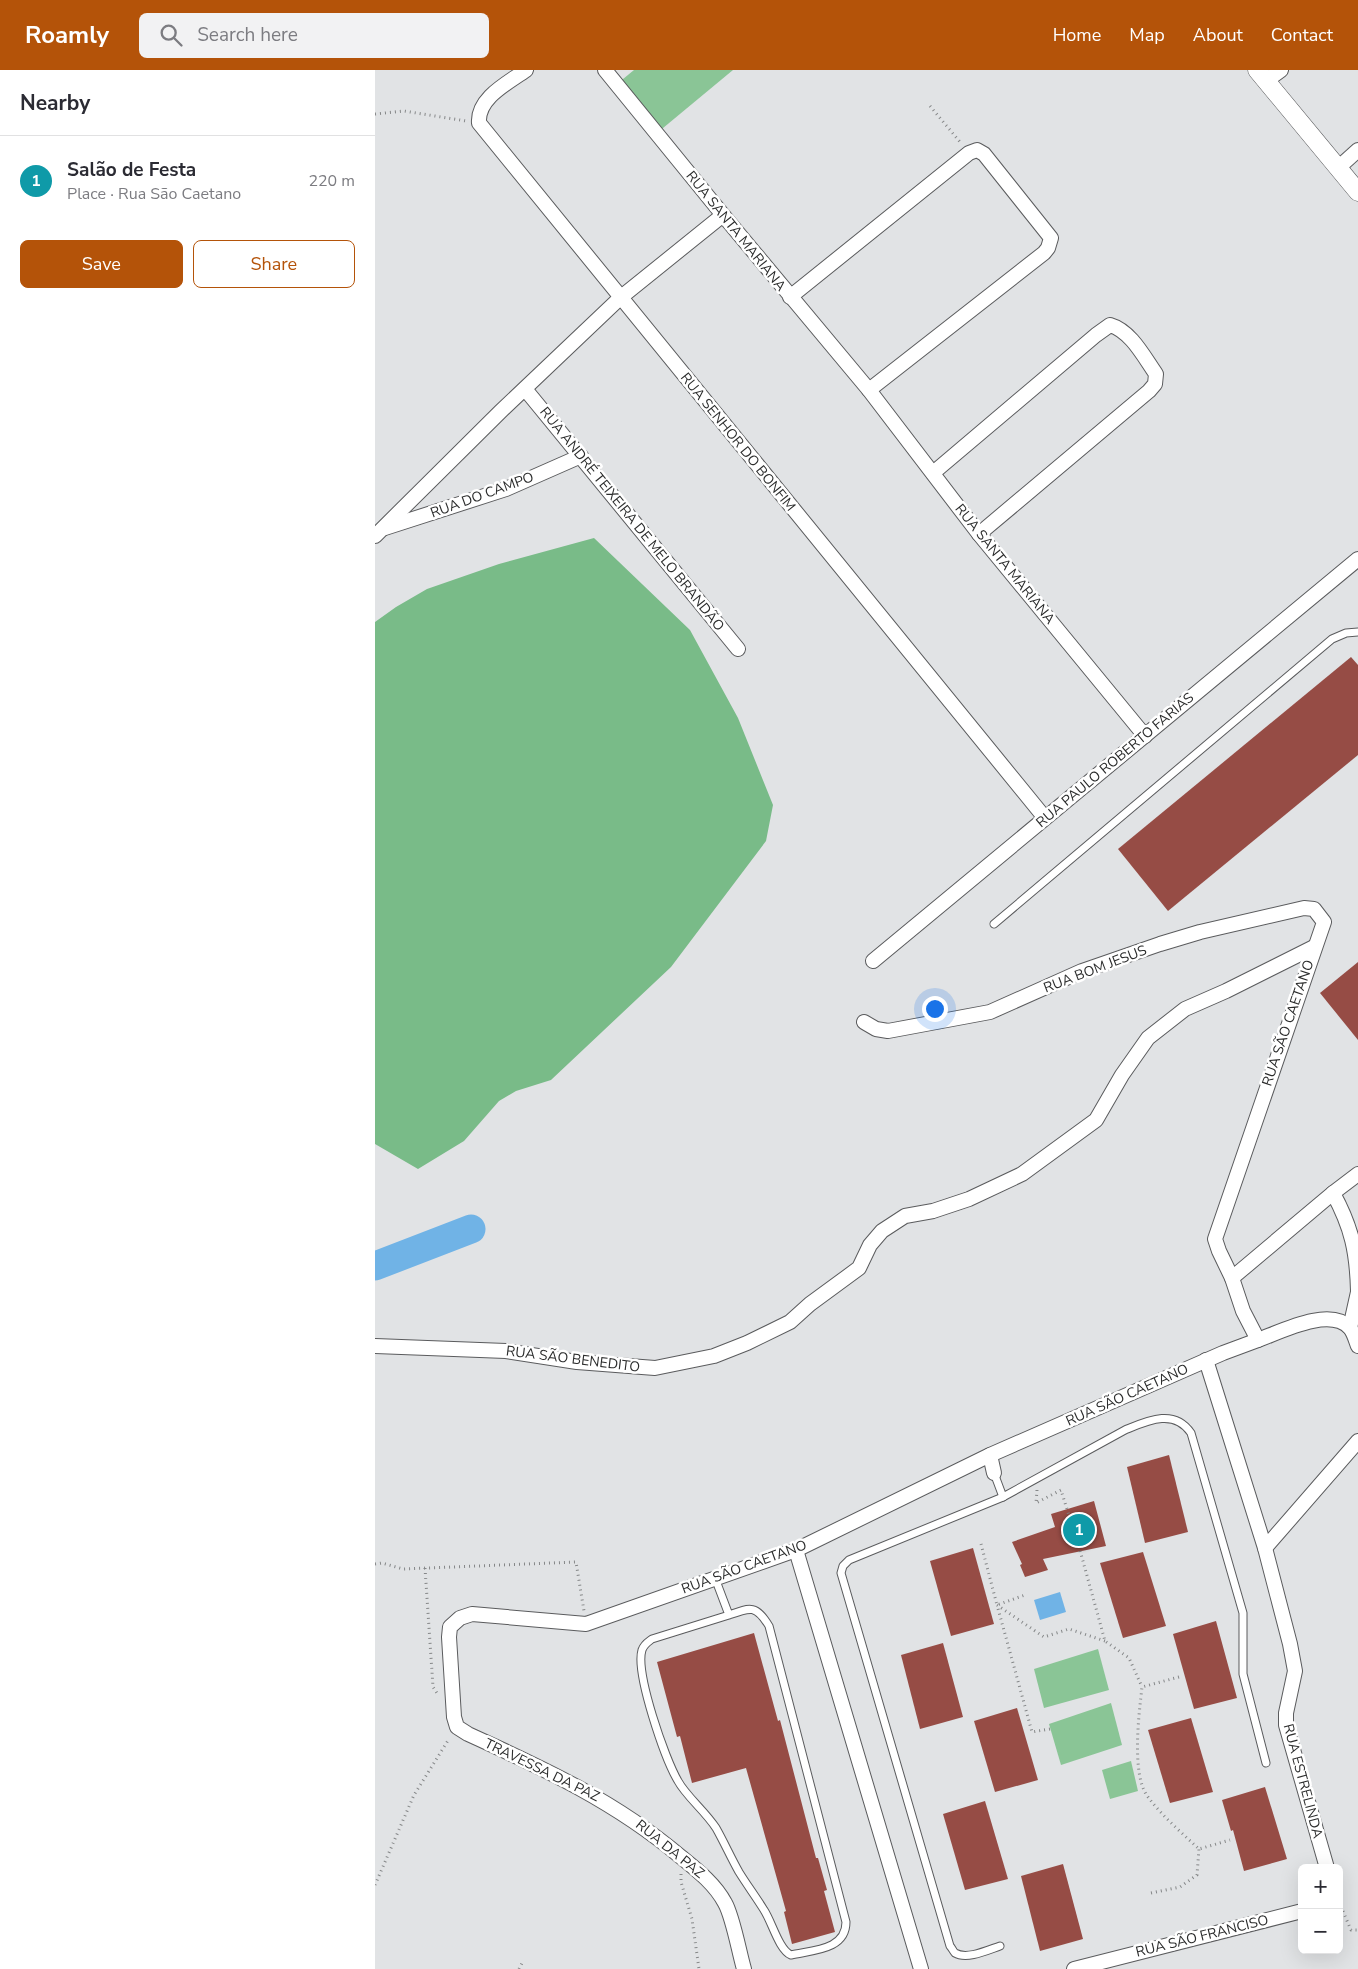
<!DOCTYPE html>
<html lang="en">
<head>
<meta charset="utf-8">
<style>
  body { margin:0; font-family:"Nunito Sans",sans-serif; background:#f2f2f3; color:#2b2b33 }
  .controls { position:absolute; right:15px; bottom:15px; display:grid; overflow:hidden; border-radius:8px; box-shadow:0 5px 20px #0002 }
  .controls button { width:45px; height:45px; display:grid; place-items:center; padding:0; border:0; border-bottom:1px solid #e1e1e2; background:#fff; color:#2b2b33; font:25px sans-serif }
  .you { position:absolute; left:559px; top:938px; width:18px; height:18px; margin:-12px; border:4px solid #fff; border-radius:50%; background:#1a73e8; box-shadow:0 0 0 8px #1a73e833 }
  .badge { display:grid; place-items:center; width:32px; height:32px; border-radius:50%; background:#b45309; color:#fff; font-size:16px; font-weight:700 }
  .pin { position:absolute; translate:-50% -50%; border:2px solid #fff; box-shadow:0 1px 5px #0006 }
  .list { margin:0; padding:0; list-style:none }
  h2 { display:flex; justify-content:space-between; align-items:center; height:65px; margin:0; padding:0 20px; font-size:21px }
  h2 small { font-size:16px; font-weight:400; color:#7c7c81 }
  .list li { display:grid; grid-template-columns:32px 1fr auto; gap:15px; align-items:center; box-sizing:border-box; height:90px; padding:0 20px; border-top:1px solid #e1e1e2 }
  .list b { display:block; font-size:19px; white-space:nowrap }
  .list p { margin:0; font-size:16px; white-space:nowrap; color:#7c7c81 }
  .list em { font-size:16px; font-style:normal; color:#7c7c81 }
  .actions { display:flex; gap:10px; padding:15px 20px }
  .actions a { flex:1; padding:11px 0; border:1px solid #b45309; border-radius:8px; text-align:center; font-size:18px; color:#b45309 }
  .actions .main { background:#b45309; color:#fff }
  .icon { flex:none; width:28px; height:28px; fill:none; stroke:currentColor; stroke-width:2; stroke-linecap:round; stroke-linejoin:round }
  .map { position:relative; flex:none; width:983px; height:1899px; overflow:hidden }
  header { display:flex; align-items:center; gap:30px; box-sizing:border-box; height:70px; padding:0 25px; background:#b45309; color:#fff }
  header strong { font-size:24px }
  nav { display:flex; gap:28px; margin-inline-start:auto; font-size:18px }
  .search { width:350px; height:45px; background:#f2f2f3; display:flex; align-items:center; gap:12px; box-sizing:border-box; padding:0 18px; border-radius:8px; color:#7c7c81; font-size:19px }
  main { display:flex }
  aside { flex:1; background:#fff }
  .map>svg:first-child { display:block }
  .green { fill:#8ac596 }
  .forest { fill:#79bb88 }
  .water { fill:#70b3e6 }
  .lines { fill:none; stroke-linecap:round; stroke-linejoin:round }
  .river { stroke:#70b3e6; stroke-width:29 }
  .building { fill:#964c45 }
  .service-casing { stroke:#5a5b5d; stroke-width:9 }
  .minor-casing { stroke:#5a5b5d; stroke-width:16 }
  .tertiary-casing { stroke:#5a5b5d; stroke-width:19 }
  .path { stroke:#858788; stroke-width:3; stroke-dasharray:1 4; stroke-linecap:butt }
  .service { stroke:#fff; stroke-width:7 }
  .minor { stroke:#fff; stroke-width:14 }
  .tertiary { stroke:#fff; stroke-width:18 }
  .labels { text-anchor:middle; dominant-baseline:central; stroke-width:5; stroke-linejoin:round; paint-order:stroke }
  .street-label { font-size:14px; fill:#2b2c2c; stroke:#fff }
</style>
</head>
<body>
<header>
<strong>Roamly</strong>
<div class="search"><svg class="icon" aria-label="search" viewBox="0 0 24 24"><circle cx="10" cy="10" r="6"/><path d="M15 15l6 6"/></svg>Search here</div>
<nav><a>Home</a><a>Map</a><a>About</a><a>Contact</a></nav>
</header>
<main>
<aside>
<h2>Nearby<small></small></h2>
<ul class="list">
<li><span class="badge" style="background:#0f9aa8">1</span><div><b>Salão de Festa</b><p>Place · Rua São Caetano</p></div><em>220 m</em></li>
</ul>
<div class="actions"><a class="main">Save</a><a>Share</a></div>
</aside>
<div class="map">
<svg width="983" height="1899" viewBox="0 0 983 1899">
  <rect width="100%" height="100%" fill="#e1e3e5"/>
  <g class="green">
    <path d="M259,0H358L282,63L242,14Z"/>
    <path d="M723,1579L734,1620L669,1638L659,1599Z"/>
    <path d="M736,1633L747,1675L686,1695L674,1654Z"/>
    <path d="M756,1691L763,1721L735,1729L727,1700Z"/>
  </g>
  <path class="forest" d="M219,468L315,560L363,648L398,735L391,771L296,897L176,1010L141,1021L124,1031L89,1071L43,1099L0,1074V552L21,537L52,519L124,494Z"/>
  <path class="water" d="M685,1522L691,1542L665,1550L659,1530Z"/>
  <g class="lines">
    <path class="river" d="M0,1196L96,1159"/>
  </g>
  <g class="building">
    <path d="M976,587L983,595V685L793,841L743,779Z"/>
    <path d="M983,892V970L945,923Z"/>
    <path d="M794,1385L813,1462L770,1473L752,1397Z"/>
    <path d="M719,1431L731,1476L668,1489L673,1500L650,1507L645,1495L647,1494L637,1472L680,1457L676,1444Z"/>
    <path d="M598,1478L619,1554L576,1566L555,1491Z"/>
    <path d="M768,1482L791,1556L748,1568L725,1493Z"/>
    <path d="M841,1551L862,1628L819,1639L798,1564Z"/>
    <path d="M379,1563L403,1651L405,1650L441,1788H443L452,1820L449,1821L460,1862L417,1874L409,1842L411,1841L371,1698L317,1713L305,1666L302,1667L282,1592Z"/>
    <path d="M568,1573L588,1647L545,1659L526,1585Z"/>
    <path d="M642,1638L663,1710L620,1722L599,1651Z"/>
    <path d="M816,1648L838,1722L795,1733L773,1660Z"/>
    <path d="M890,1717L912,1789L869,1801L858,1760L856,1761L847,1730Z"/>
    <path d="M610,1731L633,1809L590,1820L568,1744Z"/>
    <path d="M688,1794L708,1869L665,1881L646,1806Z"/>
  </g>
  <g class="lines">
    <g class="service-casing">
      <g id="service">
        <path d="M619,854L957,569L971,563L983,562"/>
        <path d="M619,1403L628,1427L750,1360C772,1351 799,1338 816,1363L868,1543V1604L891,1693"/>
        <path d="M340,1508L354,1545C376,1537 381,1535 394,1556L471,1852C471,1880 438,1880 416,1885C404,1880 397,1852 389,1840C381,1827 372,1815 364,1802C356,1788 349,1772 341,1758C330,1741 311,1726 303,1711C290,1689 260,1603 267,1580C269,1574 273,1572 277,1569L354,1545"/>
        <path d="M625,1876C613,1880 592,1890 580,1883C578,1881 577,1878 575,1876L466,1503L468,1496L474,1490L628,1427"/>
      </g>
    </g>
    <g class="minor-casing">
      <g id="minor">
        <path d="M151,0C133,13 102,28 104,53L670,748"/>
        <path d="M230,0L348,145L494,320L604,464L770,666"/>
        <path d="M891,11L906,0"/>
        <path d="M963,98L983,80"/>
        <path d="M415,227L594,83L602,80L609,84L676,168L673,178L669,183L494,320"/>
        <path d="M150,319L363,579"/>
        <path d="M558,403L721,265L735,255C756,261 769,287 781,304L780,314L774,321L604,464"/>
        <path d="M10,458L131,419L206,386"/>
        <path d="M0,466L126,341L245,228L348,145"/>
        <path d="M498,891L983,489"/>
        <path d="M958,1123C977,1158 982,1182 983,1221"/>
        <path d="M857,1208L958,1123L983,1104"/>
        <path d="M975,1258L983,1222"/>
        <path d="M883,1270C905,1262 955,1236 975,1258C979,1263 981,1271 983,1276"/>
        <path d="M0,1276L131,1281L202,1292L280,1298L339,1286L372,1273L415,1252L435,1234L484,1198L495,1175L507,1161L530,1146L558,1141L594,1129L647,1104L721,1050L747,1005L773,968L810,939L851,921L939,877"/>
        <path d="M831,1290L890,1478L915,1574L920,1601L911,1643V1655L952,1798"/>
        <path d="M615,1385L619,1403"/>
        <path d="M890,1478L983,1371"/>
        <path d="M421,1480L546,1899"/>
        <path d="M369,1899C364,1882 358,1847 350,1833C340,1814 322,1800 306,1787C241,1732 170,1699 93,1664L82,1657L79,1647L74,1567L75,1557L85,1548L97,1544L211,1554L421,1480L615,1385L848,1283L883,1270L868,1241L857,1208L844,1181L840,1169L949,852L939,839L929,838L825,862L785,874L707,901L615,942L513,961L501,959L489,952"/>
        <path d="M699,1899L927,1841"/>
      </g>
    </g>
    <g class="tertiary-casing">
      <path id="tertiary" d="M882,0L983,122"/>
    </g>
    <g class="path">
      <path d="M555,36L585,72"/>
      <path d="M0,44L29,41L91,51"/>
      <path d="M662,1420L661,1433L686,1420L706,1484L730,1571L754,1588L767,1617"/>
      <path d="M606,1474L622,1535L650,1525"/>
      <path d="M0,1494L7,1493L28,1499L201,1492L209,1541"/>
      <path d="M50,1498L58,1617L62,1623"/>
      <path d="M804,1607L767,1617C764,1644 756,1705 773,1727C787,1746 807,1763 824,1779L855,1770"/>
      <path d="M675,1659L657,1662L622,1535L669,1567L694,1559L730,1571"/>
      <path d="M306,1804V1812L317,1849L324,1899"/>
      <path d="M0,1815L39,1725L74,1669"/>
      <path d="M776,1823L805,1817L822,1805L824,1779"/>
      <path d="M964,1832L976,1860H983"/>
      <path d="M144,1899L148,1891"/>
    </g>
    <use href="#service" class="service"/>
    <use href="#minor" class="minor"/>
    <use href="#tertiary" class="tertiary"/>
  </g>
  <g class="labels">
    <g class="street-label">
      <text transform="translate(361 161) rotate(51)">RUA SANTA MARIANA</text>
      <text transform="translate(363 372) rotate(51)">RUA SENHOR DO BONFIM</text>
      <text transform="translate(107 425) rotate(-20)">RUA DO CAMPO</text>
      <text transform="translate(257 449) rotate(51)">RUA ANDRÉ TEIXEIRA DE MELO BRANDÃO</text>
      <text transform="translate(630 494) rotate(51)">RUA SANTA MARIANA</text>
      <text transform="translate(740 690) rotate(-40)">RUA PAULO ROBERTO FARIAS</text>
      <text transform="translate(720 899) rotate(-21)">RUA BOM JESUS</text>
      <text transform="translate(913 953) rotate(-71)">RUA SÃO CAETANO</text>
      <text transform="translate(198 1289) rotate(7)">RUA SÃO BENEDITO</text>
      <text transform="translate(752 1325) rotate(-24)">RUA SÃO CAETANO</text>
      <text transform="translate(369 1497) rotate(-20)">RUA SÃO CAETANO</text>
      <text transform="translate(167 1700) rotate(26)">TRAVESSA DA PAZ</text>
      <text transform="translate(928 1711) rotate(75)">RUA ESTRELINDA</text>
      <text transform="translate(295 1779) rotate(39)">RUA DA PAZ</text>
      <text transform="translate(827 1866) rotate(-14)">RUA SÃO FRANCISO</text>
    </g>
  </g>
</svg>
<div class="controls">
<button>+</button>
<button>−</button>
</div>
<div class="you"></div>
<div class="pin badge" style="left:704px;top:1460px;background:#0f9aa8">1</div>
</div>
</main>
</body>
</html>
